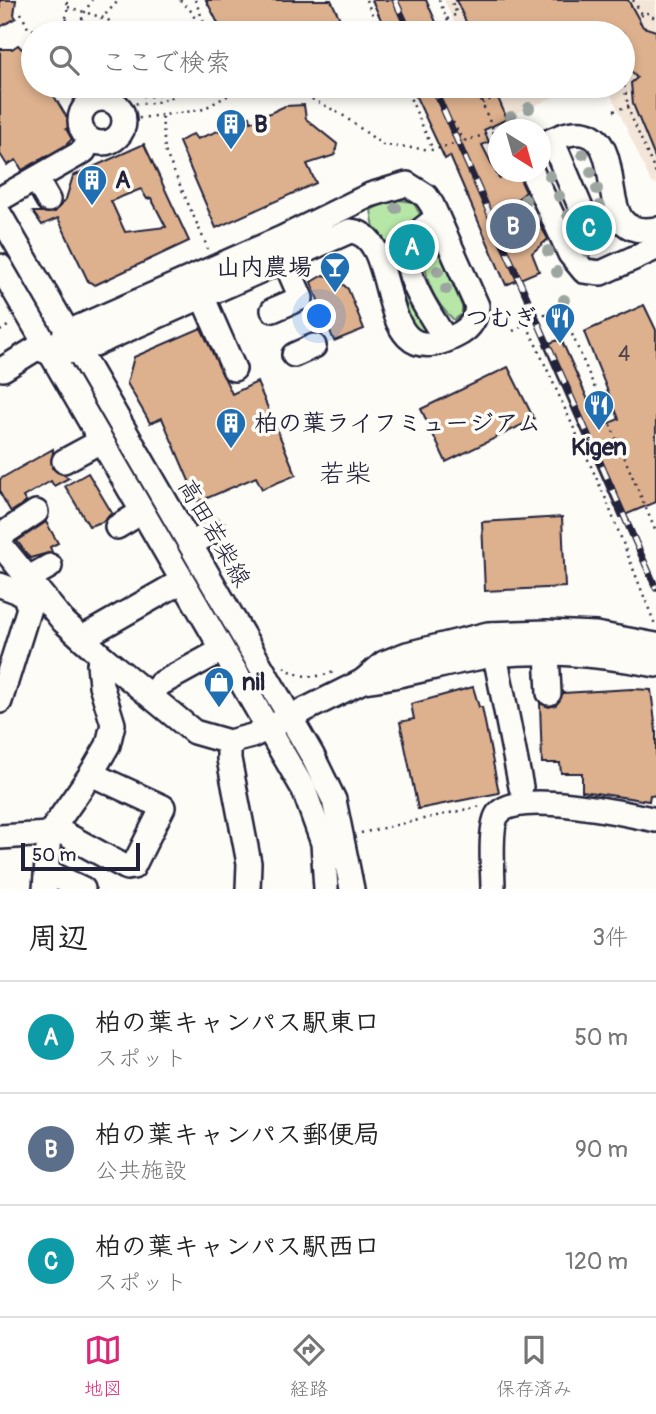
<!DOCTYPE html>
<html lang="ja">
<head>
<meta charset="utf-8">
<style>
  body { margin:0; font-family:Pangolin,"Klee One",sans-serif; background:#f2f2f2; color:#222 }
  .compass { position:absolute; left:488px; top:119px; width:63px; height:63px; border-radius:50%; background:#fff; box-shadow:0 4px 10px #0003; rotate:143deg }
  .scale { position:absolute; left:21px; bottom:18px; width:119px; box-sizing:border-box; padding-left:7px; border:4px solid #22223b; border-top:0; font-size:19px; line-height:24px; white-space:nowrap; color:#22223b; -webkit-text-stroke:5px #fdfcf7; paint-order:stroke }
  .you { position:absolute; left:320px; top:317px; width:24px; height:24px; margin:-18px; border:5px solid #fff; border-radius:50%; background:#1a73e8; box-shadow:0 0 0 10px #1a73e833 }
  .badge { display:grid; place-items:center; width:46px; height:46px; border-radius:50%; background:#db2777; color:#fff; font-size:23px; font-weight:700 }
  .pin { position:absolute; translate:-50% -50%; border:4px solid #fff; box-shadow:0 2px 7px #0006 }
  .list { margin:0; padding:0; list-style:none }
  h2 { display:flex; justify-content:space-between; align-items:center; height:91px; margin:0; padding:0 28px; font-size:30px }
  h2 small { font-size:23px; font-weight:400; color:#767676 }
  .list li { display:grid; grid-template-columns:46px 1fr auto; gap:21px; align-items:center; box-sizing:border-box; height:112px; padding:0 28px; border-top:2px solid #e0e0e0 }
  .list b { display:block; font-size:26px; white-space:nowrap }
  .list p { margin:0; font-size:23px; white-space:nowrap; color:#767676 }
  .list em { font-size:23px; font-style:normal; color:#767676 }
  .icon { flex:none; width:38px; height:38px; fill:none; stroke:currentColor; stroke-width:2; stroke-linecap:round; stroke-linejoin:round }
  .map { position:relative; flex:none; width:656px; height:889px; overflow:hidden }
  .search { position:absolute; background:#fff; box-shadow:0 4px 10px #0003; left:21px; right:21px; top:21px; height:77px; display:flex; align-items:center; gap:18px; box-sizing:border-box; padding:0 24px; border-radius:38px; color:#767676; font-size:26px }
  .sheet { height:427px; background:#fff }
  nav { display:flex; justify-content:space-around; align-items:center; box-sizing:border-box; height:98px; border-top:2px solid #e0e0e0; background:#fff; font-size:19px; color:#767676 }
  nav a { display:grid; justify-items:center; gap:4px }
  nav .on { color:#db2777 }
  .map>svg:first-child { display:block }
  .built { fill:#f3e6d8 }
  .green { fill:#b6e7a7; stroke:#6c8471; stroke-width:2 }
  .building { fill:#ddb18e; stroke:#22223b; stroke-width:2; fill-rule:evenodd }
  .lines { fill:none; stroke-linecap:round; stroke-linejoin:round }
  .minor-casing { stroke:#22223b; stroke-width:28 }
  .path { stroke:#22223b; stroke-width:2.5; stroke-dasharray:2 5; stroke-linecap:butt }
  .minor { stroke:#fdfcf7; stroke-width:23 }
  .rail-casing { stroke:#22223b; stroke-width:7 }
  .rail { stroke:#fdfcf7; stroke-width:4.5; stroke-dasharray:13; stroke-linecap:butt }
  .tree { fill:#9da5a1 }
  .labels { text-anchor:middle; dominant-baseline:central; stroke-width:7; stroke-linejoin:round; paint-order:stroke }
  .number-label { font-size:21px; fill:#514650 }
  .poi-label { font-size:24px; font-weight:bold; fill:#22223b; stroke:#fdfcf7; text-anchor:start }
  .street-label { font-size:24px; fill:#22223b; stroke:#fdfcf7 }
  .neighbourhood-label { font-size:26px; fill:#22223b; stroke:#fdfcf7 }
</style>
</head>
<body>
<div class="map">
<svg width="656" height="889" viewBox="0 0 656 889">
  <rect width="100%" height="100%" fill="#fdfcf7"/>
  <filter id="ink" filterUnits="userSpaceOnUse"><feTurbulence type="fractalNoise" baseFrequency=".0143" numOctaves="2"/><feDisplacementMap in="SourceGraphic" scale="14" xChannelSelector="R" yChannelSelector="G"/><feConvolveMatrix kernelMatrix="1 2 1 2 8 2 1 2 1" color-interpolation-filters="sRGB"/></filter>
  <g filter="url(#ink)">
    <g class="built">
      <path d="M444,0H656V185L651,182L607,86H623V33H459Z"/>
      <path d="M482,86H579L498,121Z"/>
    </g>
    <g class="green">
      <path d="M391,199L413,202L421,216C415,222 407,228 402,235C384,264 411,308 426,332L417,330L400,303L387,243L374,228L371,210Z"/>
      <path d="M433,248L441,257L462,306V314L454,320C435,303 422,278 426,252Z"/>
    </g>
    <g class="building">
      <path d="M0,0H16L14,15L16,18L0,27Z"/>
      <path d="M206,0H331L343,25L326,33H223Z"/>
      <path d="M372,0H426L441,33H387Z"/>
      <path d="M456,0H628L643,27L656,31V160L633,104L631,83L637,78L623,62V33H471Z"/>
      <path d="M18,45L33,61V86H48L72,126L66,129L72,139L66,145L22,170L16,160L7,165L0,154V49H12Z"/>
      <path d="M411,86H493L507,119L484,130L489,142L482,145L499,178L517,174L519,177L526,192L511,204L521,227L539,223L548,239L532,253L539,271L506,285L450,156L445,159Z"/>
      <path d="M304,105L306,119L337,144L335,155L307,164L316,183L216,228L179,142L193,134L197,139L221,130L225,120L232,117L235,120L250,116L251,122L285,106Z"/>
      <path d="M144,144L189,241L95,285L88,281L58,218L42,225L33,212H55L66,199L73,176ZM141,189L147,199L151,198L166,227L125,232L111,201Z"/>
      <path d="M323,275L336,278L348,289L364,329L334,341L311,282Z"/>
      <path d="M644,305L656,330V502L620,517L544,345L561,339L600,427L619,419L584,332Z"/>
      <path d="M201,328L232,394L257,382L296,475L262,489L256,477L198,502L162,418L150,423L127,383L134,357Z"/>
      <path d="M508,367L534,419L446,462L421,409Z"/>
      <path d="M53,449L52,468L69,478L54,486L51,481L23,497L26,502L11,512L0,493V479Z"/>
      <path d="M88,473L112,513L102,522L89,526L65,486Z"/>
      <path d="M562,517L565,587L485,591L482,522Z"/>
      <path d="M46,522L58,543L50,547L52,552L30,558L17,541Z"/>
      <path d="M473,687L479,707H482L499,793L418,809L400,722L414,719L411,704Z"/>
      <path d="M632,689L651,690L656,731V796L650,795L649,801L582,791V773H561L560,763H542L540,703L549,707L556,705L563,693Z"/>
    </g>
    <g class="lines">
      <g class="minor-casing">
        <g id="minor">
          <circle cx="102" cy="121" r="22"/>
          <path d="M552,140L586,220L600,226L620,218"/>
          <path d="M540,149C549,141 562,134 574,133C620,129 604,197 622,220C630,231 643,231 656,229"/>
          <path d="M532,172L570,254L584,271L601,273L656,248"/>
          <path d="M36,179L48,200"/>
          <path d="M0,199L84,151L88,140"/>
          <path d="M0,215L312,755L334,800L352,889"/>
          <path d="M437,218C429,224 418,231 412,239C395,267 432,317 446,340"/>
          <path d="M0,266L304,790L323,843L326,889"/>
          <path d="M202,296L234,369"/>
          <path d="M273,310L301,298L284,259"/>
          <path d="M294,355L314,346"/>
          <path d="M3,369L37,348L50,353L79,351L350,231C406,234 368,387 461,333C472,326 476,318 477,306L432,205L426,196L407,184L370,195L282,238L68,332L50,353"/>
          <path d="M64,461L101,441"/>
          <path d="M117,527L142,512"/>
          <path d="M0,536L36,512"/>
          <path d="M0,544L63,621L104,658L194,732L229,742L252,736L363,681L384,663L407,654L488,634L547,632L596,634L656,645"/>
          <path d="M191,544L214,531"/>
          <path d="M27,579L50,566"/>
          <path d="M0,585L24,594L32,587"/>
          <path d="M84,640L91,633L182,581"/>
          <path d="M547,652L549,693"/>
          <path d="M495,655L521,787"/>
          <path d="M363,681C408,676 451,661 495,655C549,649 603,655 656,665"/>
          <path d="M160,684L222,650"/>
          <path d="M0,701L29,608L24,594"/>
          <path d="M229,742V759L249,863L248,889"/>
          <path d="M54,828L127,868L133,867L163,807L91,774"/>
          <path d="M0,837L49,834"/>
          <path d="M47,872L83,889"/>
          <path d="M45,889L49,834L91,774L108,745L113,724L101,685L99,664L104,658"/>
          <path d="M493,889C493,873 489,826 498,814C517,789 628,814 656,820"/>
        </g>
      </g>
      <g class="path">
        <path d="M180,0L192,12L201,33"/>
        <path d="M195,0L208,33"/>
        <path d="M366,0L381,33"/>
        <path d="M439,0L453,33"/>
        <path d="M633,0L642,14L647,13L656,19"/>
        <path d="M68,7L107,19L123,33"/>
        <path d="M21,13L28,28L43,33"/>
        <path d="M66,19L79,33"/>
        <path d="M447,19L457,14L451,0"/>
        <path d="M640,23L642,14"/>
        <path d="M44,33C62,31 71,17 66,0"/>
        <path d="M79,33L83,15L92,0"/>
        <path d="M97,33L102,18L119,0"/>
        <path d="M623,79L629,111L656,174"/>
        <path d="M70,86L86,106"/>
        <path d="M98,86C125,110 161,109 188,86"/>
        <path d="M117,86C136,99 161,100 180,86"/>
        <path d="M287,86L341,114L383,145L433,150L494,132L475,86"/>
        <path d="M405,86L433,150"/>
        <path d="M482,103L524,86"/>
        <path d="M614,111L633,104"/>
        <path d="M162,117L165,151L208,249"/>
        <path d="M125,120L201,110L246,86"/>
        <path d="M453,122L463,141"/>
        <path d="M527,325L605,497L656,627"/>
        <path d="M0,331L11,324"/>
        <path d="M513,331L560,306L656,532"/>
        <path d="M284,667C300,679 318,678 337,671"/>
        <path d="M361,833L481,806"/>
      </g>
      <use href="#minor" class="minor"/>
      <g class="rail-casing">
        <g id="rail">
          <path d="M395,0L410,33"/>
          <path d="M433,86L656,588"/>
        </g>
      </g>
      <use href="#rail" class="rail"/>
    </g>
    <g class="tree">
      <circle cx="529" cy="108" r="6"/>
      <circle cx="511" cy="117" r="6"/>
      <circle cx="583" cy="154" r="6"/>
      <circle cx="591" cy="172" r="6"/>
      <circle cx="550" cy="176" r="6"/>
      <circle cx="597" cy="189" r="6"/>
      <circle cx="559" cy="196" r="6"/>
      <circle cx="525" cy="200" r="6"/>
      <circle cx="600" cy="206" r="6"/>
      <circle cx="396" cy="208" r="6"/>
      <circle cx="568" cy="215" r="6"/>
      <circle cx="534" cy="219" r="6"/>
      <circle cx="578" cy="234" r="6"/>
      <circle cx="598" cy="242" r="6"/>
      <circle cx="548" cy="251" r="6"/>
      <circle cx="587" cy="251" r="6"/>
      <circle cx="438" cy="271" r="6"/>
      <circle cx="557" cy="272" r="6"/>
      <circle cx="446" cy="289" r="6"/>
      <circle cx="564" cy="300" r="6"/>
    </g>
  </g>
  <defs>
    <g id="building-pin" transform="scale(1.575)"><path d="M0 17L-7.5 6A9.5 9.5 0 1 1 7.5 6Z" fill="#1f6fb2" stroke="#fdfcf7"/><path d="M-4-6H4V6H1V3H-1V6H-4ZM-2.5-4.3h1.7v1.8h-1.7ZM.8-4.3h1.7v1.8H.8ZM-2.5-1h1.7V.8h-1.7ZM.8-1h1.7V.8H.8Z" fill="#fff"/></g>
    <g id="bar-pin" transform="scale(1.575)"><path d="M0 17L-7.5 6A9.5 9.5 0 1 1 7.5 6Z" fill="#1f6fb2" stroke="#fdfcf7"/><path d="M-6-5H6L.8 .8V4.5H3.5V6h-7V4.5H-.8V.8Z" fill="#fff"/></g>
    <g id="restaurant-pin" transform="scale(1.575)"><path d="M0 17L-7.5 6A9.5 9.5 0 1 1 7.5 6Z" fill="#1f6fb2" stroke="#fdfcf7"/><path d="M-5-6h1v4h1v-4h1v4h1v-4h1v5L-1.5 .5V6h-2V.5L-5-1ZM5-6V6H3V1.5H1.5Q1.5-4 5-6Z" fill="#fff"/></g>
    <g id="shop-pin" transform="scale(1.575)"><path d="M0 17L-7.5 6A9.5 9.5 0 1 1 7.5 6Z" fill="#1f6fb2" stroke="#fdfcf7"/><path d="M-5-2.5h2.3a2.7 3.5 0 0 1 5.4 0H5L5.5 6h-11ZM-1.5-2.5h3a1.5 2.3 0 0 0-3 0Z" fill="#fff"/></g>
  </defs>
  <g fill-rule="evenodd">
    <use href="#building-pin" x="231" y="124"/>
    <use href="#building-pin" x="92" y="180"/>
    <use href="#bar-pin" x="335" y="267"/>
    <use href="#restaurant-pin" x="560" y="318"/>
    <use href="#restaurant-pin" x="599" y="405"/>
    <use href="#building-pin" x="231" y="423"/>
    <use href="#shop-pin" x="219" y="682"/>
  </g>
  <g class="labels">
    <g class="number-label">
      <text x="624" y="354">4</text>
    </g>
    <g class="poi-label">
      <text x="254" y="124">B</text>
      <text x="115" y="180">A</text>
      <text x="312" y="267" text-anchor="end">山内農場</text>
      <text x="537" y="318" text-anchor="end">つむぎ</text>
      <text x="254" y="423">柏の葉ライフミュージアム</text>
      <text x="599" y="447" text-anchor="middle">Kigen</text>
      <text x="242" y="682">nil</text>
    </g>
    <g class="street-label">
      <text transform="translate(214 533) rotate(60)">高田若柴線</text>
    </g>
    <g class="neighbourhood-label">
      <text x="345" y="474">若柴</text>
    </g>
  </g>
</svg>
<svg class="compass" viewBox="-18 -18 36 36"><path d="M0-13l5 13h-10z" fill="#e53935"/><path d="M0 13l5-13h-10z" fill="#767676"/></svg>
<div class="scale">50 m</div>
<div class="you"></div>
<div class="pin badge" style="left:412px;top:247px;background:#0f9aa8">A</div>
<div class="pin badge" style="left:513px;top:226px;background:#5c6f8a">B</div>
<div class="pin badge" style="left:589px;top:228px;background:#0f9aa8">C</div>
<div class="search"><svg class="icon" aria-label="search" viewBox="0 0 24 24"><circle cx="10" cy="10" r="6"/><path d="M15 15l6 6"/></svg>ここで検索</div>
</div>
<section class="sheet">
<h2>周辺<small>3件</small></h2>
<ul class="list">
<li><span class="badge" style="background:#0f9aa8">A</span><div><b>柏の葉キャンパス駅東口</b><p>スポット</p></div><em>50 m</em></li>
<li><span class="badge" style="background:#5c6f8a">B</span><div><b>柏の葉キャンパス郵便局</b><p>公共施設</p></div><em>90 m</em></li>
<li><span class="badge" style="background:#0f9aa8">C</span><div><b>柏の葉キャンパス駅西口</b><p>スポット</p></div><em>120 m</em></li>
</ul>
</section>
<nav>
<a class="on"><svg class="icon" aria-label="map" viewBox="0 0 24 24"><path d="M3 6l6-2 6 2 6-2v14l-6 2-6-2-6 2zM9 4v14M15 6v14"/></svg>地図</a>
<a><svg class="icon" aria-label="directions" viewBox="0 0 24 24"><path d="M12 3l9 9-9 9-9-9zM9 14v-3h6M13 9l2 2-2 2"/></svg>経路</a>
<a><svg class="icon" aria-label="saved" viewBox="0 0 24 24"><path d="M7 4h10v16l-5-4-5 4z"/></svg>保存済み</a>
</nav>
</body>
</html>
